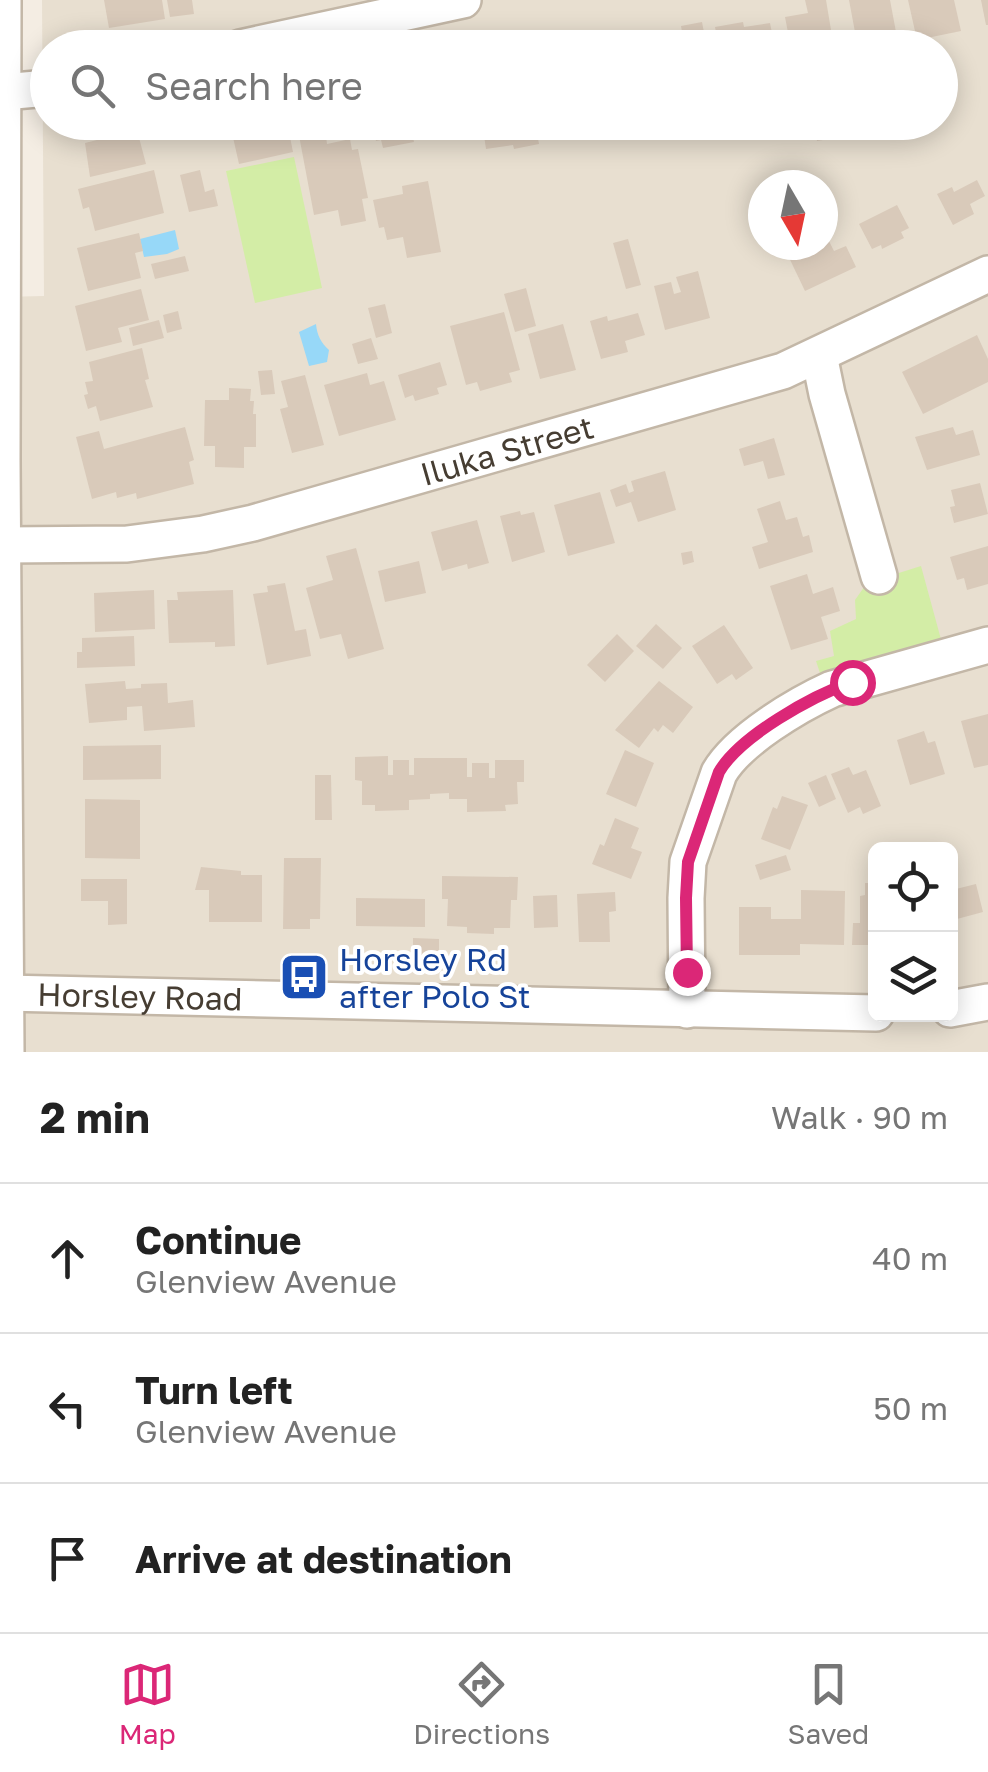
<!DOCTYPE html>
<html lang="en">
<head>
<meta charset="utf-8">
<style>
  body { margin:0; font-family:"Golos Text",sans-serif; background:#f6f6f6; color:#222 }
  .controls { position:absolute; right:30px; bottom:30px; display:grid; overflow:hidden; border-radius:15px; box-shadow:0 5px 25px #0003 }
  .controls button { width:90px; height:90px; display:grid; place-items:center; padding:0; border:0; border-bottom:2px solid #e0e0e0; background:#fff; color:#222; font:50px sans-serif }
  .compass { position:absolute; left:748px; top:170px; width:90px; height:90px; border-radius:50%; background:#fff; box-shadow:0 5px 25px #0003; rotate:171deg }
  .stop { position:absolute; width:30px; height:30px; margin:-22px; border:8px solid #db2777; border-radius:50%; background:#fff }
  .stop.end { background:#db2777; border-color:#fff; box-shadow:0 2px 10px #0008 }
  .list { margin:0; padding:0; list-style:none }
  h2 { display:flex; justify-content:space-between; align-items:center; height:130px; margin:0; padding:0 40px; font-size:42px }
  h2 small { font-size:32px; font-weight:400; color:#767676 }
  .list li { display:grid; grid-template-columns:65px 1fr auto; gap:30px; align-items:center; box-sizing:border-box; height:150px; padding:0 40px; border-top:2px solid #e0e0e0 }
  .list b { display:block; font-size:38px; white-space:nowrap }
  .list p { margin:0; font-size:32px; white-space:nowrap; color:#767676 }
  .list em { font-size:32px; font-style:normal; color:#767676 }
  .icon { flex:none; width:55px; height:55px; fill:none; stroke:currentColor; stroke-width:2; stroke-linecap:round; stroke-linejoin:round }
  .map { position:relative; flex:none; width:988px; height:1052px; overflow:hidden }
  .search { position:absolute; background:#fff; box-shadow:0 5px 25px #0003; left:30px; right:30px; top:30px; height:110px; display:flex; align-items:center; gap:25px; box-sizing:border-box; padding:0 35px; border-radius:55px; color:#767676; font-size:38px }
  .sheet { height:580px; background:#fff }
  nav { display:flex; justify-content:space-around; align-items:center; box-sizing:border-box; height:140px; border-top:2px solid #e0e0e0; background:#fff; font-size:28px; color:#767676 }
  nav a { display:grid; justify-items:center; gap:5px }
  nav .on { color:#db2777 }
  .map>svg:first-child { display:block }
  .residential { fill:#e8dfd0; fill-rule:evenodd }
  .green { fill:#d3eda6 }
  .water { fill:#97d8f8 }
  .building { fill:#d9caba }
  .lines { fill:none; stroke-linecap:round; stroke-linejoin:round }
  .minor-casing { stroke:#c3b7a7; stroke-width:40 }
  .minor { stroke:#fff; stroke-width:35 }
  .route { stroke:#db2777; stroke-width:12 }
  .labels { text-anchor:middle; dominant-baseline:central; stroke-width:8; stroke-linejoin:round; paint-order:stroke }
  .street-label { font-size:32px; fill:#463d32; stroke:#fff }
  .transit-label { font-size:32px; fill:#164399; stroke:#fff; text-anchor:start }
</style>
</head>
<body>
<div class="map">
<svg width="988" height="1052" viewBox="0 0 988 1052">
  <rect width="100%" height="100%" fill="#f4ede3"/>
  <path class="residential" d="M42,0H988V1052H0V297L44,296ZM48,48H940V122H48ZM763,185H823V245H763ZM876,849H950V1014H876Z"/>
  <g class="green">
    <path d="M294,157L322,288L255,303L226,171Z"/>
    <path d="M921,566L942,643L822,679L816,661L834,656L830,631L856,619L855,600L867,583Z"/>
  </g>
  <g class="water">
    <path d="M175,230L179,249L167,254L144,257L140,239Z"/>
    <path d="M316,324C317,335 321,343 329,350L327,362L309,366L299,332Z"/>
  </g>
  <g class="building">
    <path d="M104,0H162L165,19L109,28Z"/>
    <path d="M167,0H192L194,14L170,17Z"/>
    <path d="M805,0H826L834,48H817L816,45L791,48L785,17L808,13Z"/>
    <path d="M849,0H890L899,48H858Z"/>
    <path d="M908,0H954L961,31L917,40Z"/>
    <path d="M981,0H988V25H986Z"/>
    <path d="M702,22L707,48H661L659,41L683,37L681,26Z"/>
    <path d="M743,22L744,27L770,23L775,48H719L715,27Z"/>
    <path d="M644,36L646,48H626L624,39Z"/>
    <path d="M191,122H218L219,130L193,135Z"/>
    <path d="M238,122H287L293,152L239,164L230,124Z"/>
    <path d="M311,122H336L338,133L326,136L327,144L350,139L352,150L358,149L368,198L362,199L366,221L341,226L338,210L314,215L297,125Z"/>
    <path d="M372,122H414L416,132L412,133L414,142L383,148L381,140L376,141Z"/>
    <path d="M454,122H471L472,127L456,130Z"/>
    <path d="M482,122H535L539,144L514,149L513,145L486,149Z"/>
    <path d="M814,122H849L851,135L817,141Z"/>
    <path d="M137,130L146,164L90,177L85,143Z"/>
    <path d="M154,170L164,213L95,231L89,207L83,209L78,189Z"/>
    <path d="M200,170L205,192L214,189L218,206L189,212L180,175Z"/>
    <path d="M977,180L985,196L970,204L974,214L953,225L937,194L952,187L954,192Z"/>
    <path d="M428,181L441,252L407,258L403,237L387,240L384,227L379,228L373,200L403,194L402,186Z"/>
    <path d="M897,205L909,228L901,232L904,238L882,249L881,245L872,249L859,224Z"/>
    <path d="M823,229L834,251L846,246L856,267L805,291L783,245H823Z"/>
    <path d="M139,233L143,251L135,253L141,278L88,291L77,248Z"/>
    <path d="M628,239L641,285L626,289L613,243Z"/>
    <path d="M185,256L189,271L155,279L151,264Z"/>
    <path d="M698,271L710,318L665,330L654,286L671,282L674,294L681,292L676,277Z"/>
    <path d="M526,288L536,326L515,332L504,294Z"/>
    <path d="M141,289L149,320L118,328L122,342L86,351L75,306Z"/>
    <path d="M385,304L392,333L376,338L368,308Z"/>
    <path d="M178,311L182,329L167,333L163,315Z"/>
    <path d="M504,312L520,370L509,373L512,382L480,391L477,382L466,385L450,326Z"/>
    <path d="M638,313L645,335L625,341L628,352L601,359L590,321L607,316L608,321Z"/>
    <path d="M159,320L164,338L133,346L129,328Z"/>
    <path d="M563,324L576,370L540,379L528,334Z"/>
    <path d="M977,335L988,359V382L923,414L902,372Z"/>
    <path d="M371,338L378,359L358,364L352,344Z"/>
    <path d="M142,348L149,379L145,380L153,407L100,421L96,406L88,409L84,395L88,394L85,382L93,381L89,362Z"/>
    <path d="M440,362L447,385L437,388L439,394L415,401L413,395L405,398L398,375Z"/>
    <path d="M272,370L275,394L261,395L258,371Z"/>
    <path d="M367,373L370,385L384,381L396,420L339,436L324,385Z"/>
    <path d="M305,375L324,445L292,453L280,409L288,407L281,381Z"/>
    <path d="M229,388L251,389L250,401H254L253,414H256V447H244V468L215,467V446H204L205,400H229Z"/>
    <path d="M185,427L194,460L189,462L194,484L137,499L136,493L117,498L116,492L92,499L76,437L99,431L104,449Z"/>
    <path d="M953,427L956,435L973,430L980,455L927,470L915,437Z"/>
    <path d="M774,438L785,475L768,479L763,461L744,466L739,449Z"/>
    <path d="M665,471L676,510L638,522L631,502L616,507L610,490L626,484L629,493L634,491L631,481Z"/>
    <path d="M980,483L988,514L954,523L950,507L955,506L951,490Z"/>
    <path d="M600,492L615,543L568,556L554,505Z"/>
    <path d="M780,501L786,520L797,517L803,537L809,535L813,552L759,569L752,547L768,542L757,509Z"/>
    <path d="M520,511L521,515L534,512L545,552L512,562L500,516Z"/>
    <path d="M477,520L489,563L468,569L467,564L442,571L431,532Z"/>
    <path d="M988,546V584L967,590L964,578L957,580L950,557Z"/>
    <path d="M356,548L384,649L348,659L341,634L320,639L306,588L333,580L326,556Z"/>
    <path d="M692,551L694,562L683,565L681,553Z"/>
    <path d="M419,561L426,593L385,602L378,571Z"/>
    <path d="M807,574L813,594L833,587L840,611L821,617L828,639L791,650L770,586Z"/>
    <path d="M285,583L295,631L306,629L311,656L267,665L253,594L268,592L267,586Z"/>
    <path d="M154,590L155,629L95,632L94,593Z"/>
    <path d="M233,590L235,646L215,647V642L169,643L167,600H178L177,592Z"/>
    <path d="M656,624L682,648L663,669L636,646Z"/>
    <path d="M724,625L753,668L736,680L732,674L717,684L692,646Z"/>
    <path d="M617,634L634,651L605,682L587,665Z"/>
    <path d="M134,636L135,666L77,668V652H82V638Z"/>
    <path d="M125,681L126,689L141,688V684L167,683L168,703L193,700L195,727L144,731L142,706L127,707V720L89,723L85,684Z"/>
    <path d="M659,681L693,707L673,733L663,725L658,732L654,728L639,748L615,730Z"/>
    <path d="M988,714V765L974,768L961,721Z"/>
    <path d="M924,731L928,743L935,741L945,774L910,785L897,740Z"/>
    <path d="M161,745V779L83,780V746Z"/>
    <path d="M625,750L654,763L636,807L606,794Z"/>
    <path d="M388,756V775H393V760H409V775H414V758H467V777H472V763H489V778H495V760H524V782H517L518,804L505,805L506,811L467,812V799H449V793L430,794V799L409,800V810L375,811V805H362V781L355,780V757Z"/>
    <path d="M849,767L853,775L866,770L881,806L863,814L860,807L848,813L831,774Z"/>
    <path d="M315,775H331L332,820H315Z"/>
    <path d="M826,775L836,799L819,807L808,783Z"/>
    <path d="M782,796L808,805L790,850L761,839L773,807L777,809Z"/>
    <path d="M85,799L140,800V859L85,858Z"/>
    <path d="M615,818L639,828L631,848L642,852L631,879L592,864L600,844L604,846Z"/>
    <path d="M786,855L791,870L760,880L755,865Z"/>
    <path d="M284,858H321L320,919H310V929H283Z"/>
    <path d="M201,867L241,871V875H262V922H209V890H195Z"/>
    <path d="M950,874L956,889L976,884L983,912L957,919L958,925L950,927Z"/>
    <path d="M442,876L518,877L517,900H511L510,928H494V934L467,933V927L447,926L448,899H442Z"/>
    <path d="M81,879H127V924L108,925V901H81Z"/>
    <path d="M865,883H876V945H852L853,923H860V896L865,895Z"/>
    <path d="M801,890L845,891L844,945L800,944V955H739V907H771V919H801Z"/>
    <path d="M615,892L616,911L609,912L610,942H579L577,894Z"/>
    <path d="M557,895L558,927L534,928L533,896Z"/>
    <path d="M356,898L425,899V927L356,926Z"/>
    <path d="M413,938L439,939V955H413Z"/>
  </g>
  <g class="lines">
    <g class="minor-casing">
      <g id="minor">
        <path d="M3,0L2,460L6,1052"/>
        <path d="M240,48L463,0"/>
        <path d="M3,92L48,88"/>
        <path d="M819,355L827,394L879,576"/>
        <path id="s1" d="M4,545L127,544L203,534L253,523L783,371L988,274"/>
        <path id="s2" d="M5,993L876,1013"/>
        <path d="M950,1009L988,1002"/>
        <path d="M687,1010L686,898L688,862L719,773C738,740 797,705 832,689L988,645"/>
      </g>
    </g>
    <use href="#minor" class="minor"/>
  </g>
  <g class="lines">
    <path class="route" d="M687,972L686,898L688,862L719,772C740,736 812,696 852,682"/>
  </g>
  <defs>
    <g id="bus-square" transform="scale(2.5)"><rect x="-9" y="-9" width="18" height="18" rx="4" fill="#1a4fb4" stroke="#fff"/><path d="M-5-6H5V4H4V6H2V4H-2V6H-4V4H-5ZM-3.5-4V0h7V-4ZM-3.5 1.2v1.5H-2V1.2ZM2 1.2v1.5H3.5V1.2Z" fill="#fff"/></g>
  </defs>
  <g fill-rule="evenodd">
    <use href="#bus-square" x="304" y="977"/>
  </g>
  <g class="labels">
    <g class="street-label">
      <text stroke="none"><textPath href="#s1" startOffset="515">Iluka Street</textPath></text>
      <text stroke="none"><textPath href="#s2" startOffset="135">Horsley Road</textPath></text>
    </g>
    <g class="transit-label">
      <text x="339" y="959">Horsley Rd<tspan x="339" dy="37">after Polo St</tspan></text>
    </g>
  </g>
</svg>
<div class="controls">
<button><svg class="icon" aria-label="locate" viewBox="0 0 24 24"><circle cx="12" cy="12" r="6"/><path d="M12 2v4M12 18v4M2 12h4M18 12h4"/></svg></button>
<button><svg class="icon" aria-label="layers" viewBox="0 0 24 24"><path d="M12 4l9 5-9 5-9-5zM3 14l9 5 9-5"/></svg></button>
</div>
<svg class="compass" viewBox="-18 -18 36 36"><path d="M0-13l5 13h-10z" fill="#e53935"/><path d="M0 13l5-13h-10z" fill="#767676"/></svg>
<div class="stop" style="left:852px;top:682px"></div>
<div class="stop end" style="left:687px;top:972px"></div>
<div class="search"><svg class="icon" aria-label="search" viewBox="0 0 24 24"><circle cx="10" cy="10" r="6"/><path d="M15 15l6 6"/></svg>Search here</div>
</div>
<section class="sheet">
<h2>2 min<small>Walk · 90 m</small></h2>
<ul class="list">
<li><svg class="icon" aria-label="ahead" viewBox="0 0 24 24"><path d="M12 20V5M6 11l6-6 6 6"/></svg><div><b>Continue</b><p>Glenview Avenue</p></div><em>40 m</em></li>
<li><svg class="icon" aria-label="left" viewBox="0 0 24 24"><path d="M17 20v-9H6M10 6l-5 5 5 5"/></svg><div><b>Turn left</b><p>Glenview Avenue</p></div><em>50 m</em></li>
<li><svg class="icon" aria-label="arrive" viewBox="0 0 24 24"><path d="M6 21V4h12l-3 4 3 4H6"/></svg><div><b>Arrive at destination</b></div></li>
</ul>
</section>
<nav>
<a class="on"><svg class="icon" aria-label="map" viewBox="0 0 24 24"><path d="M3 6l6-2 6 2 6-2v14l-6 2-6-2-6 2zM9 4v14M15 6v14"/></svg>Map</a>
<a><svg class="icon" aria-label="directions" viewBox="0 0 24 24"><path d="M12 3l9 9-9 9-9-9zM9 14v-3h6M13 9l2 2-2 2"/></svg>Directions</a>
<a><svg class="icon" aria-label="saved" viewBox="0 0 24 24"><path d="M7 4h10v16l-5-4-5 4z"/></svg>Saved</a>
</nav>
</body>
</html>
